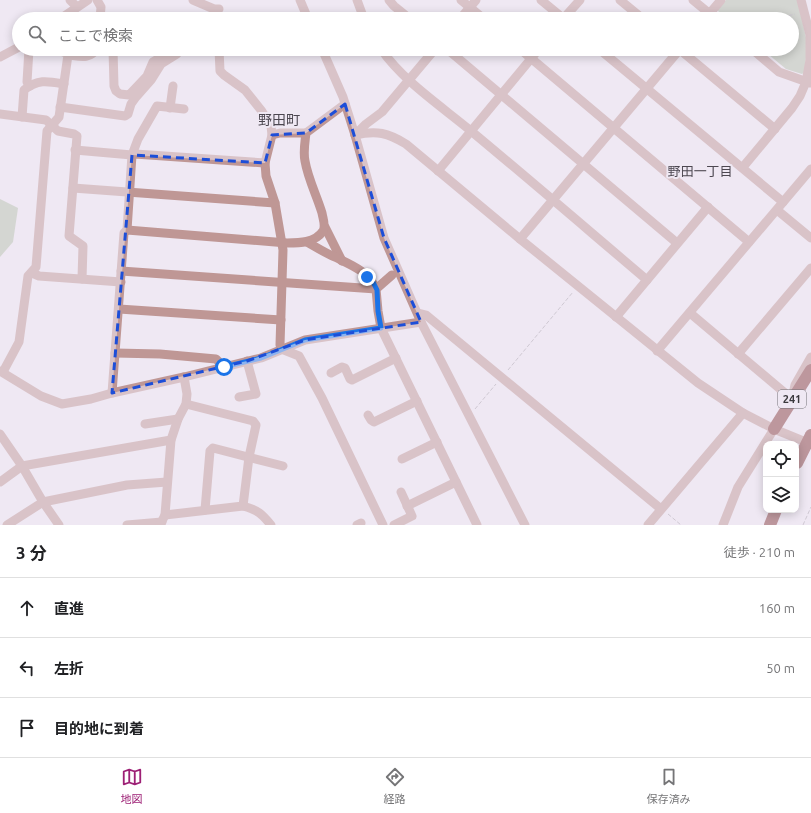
<!DOCTYPE html>
<html lang="ja">
<head>
<meta charset="utf-8">
<style>
  body { margin:0; font-family:Ubuntu,"Noto Sans JP",sans-serif; background:#f2f2f2; color:#202124 }
  .controls { position:absolute; right:12px; bottom:12px; display:grid; overflow:hidden; border-radius:8px; box-shadow:0 2px 10px #0003 }
  .controls button { width:36px; height:36px; display:grid; place-items:center; padding:0; border:0; border-bottom:1px solid #e0e0e0; background:#fff; color:#202124; font:20px sans-serif }
  .stop { position:absolute; width:12px; height:12px; margin:-9px; border:3px solid #1a73e8; border-radius:50%; background:#fff }
  .stop.end { background:#1a73e8; border-color:#fff; box-shadow:0 1px 4px #0008 }
  .list { margin:0; padding:0; list-style:none }
  h2 { display:flex; justify-content:space-between; align-items:center; height:52px; margin:0; padding:0 16px; font-size:17px }
  h2 small { font-size:13px; font-weight:400; color:#757577 }
  .list li { display:grid; grid-template-columns:26px 1fr auto; gap:12px; align-items:center; box-sizing:border-box; height:60px; padding:0 16px; border-top:1px solid #e0e0e0 }
  .list b { display:block; font-size:15px; white-space:nowrap }
  .list em { font-size:13px; font-style:normal; color:#757577 }
  .icon { flex:none; width:22px; height:22px; fill:none; stroke:currentColor; stroke-width:2; stroke-linecap:round; stroke-linejoin:round }
  .map { position:relative; flex:none; width:811px; height:525px; overflow:hidden }
  .search { position:absolute; background:#fff; box-shadow:0 2px 10px #0003; left:12px; right:12px; top:12px; height:44px; display:flex; align-items:center; gap:10px; box-sizing:border-box; padding:0 14px; border-radius:22px; color:#757577; font-size:15px }
  .sheet { height:232px; background:#fff }
  nav { display:flex; justify-content:space-around; align-items:center; box-sizing:border-box; height:56px; border-top:1px solid #e0e0e0; background:#fff; font-size:11px; color:#757577 }
  nav a { display:grid; justify-items:center; gap:2px }
  nav .on { color:#9d2075 }
  .map>svg:first-child { display:block }
  .green { fill:#b4c2aa }
  .lines { fill:none; stroke-linecap:round; stroke-linejoin:round }
  .path { stroke:#a8a3ac; stroke-width:1; stroke-dasharray:4 2; stroke-linecap:butt }
  .minor { stroke:#bf9795; stroke-width:9 }
  .highway { stroke:#823537; stroke-width:12 }
  .highway-bridge { stroke:#823537; stroke-width:12 }
  .route { stroke:#1a73e8; stroke-width:5 }
  .marked { fill:none; stroke:#1d4ed8; stroke-width:3; stroke-dasharray:8 5; stroke-linejoin:round }
  .labels { text-anchor:middle; dominant-baseline:central; stroke-width:4; stroke-linejoin:round; paint-order:stroke }
  .shield { fill:#efe8f3; stroke:#716e74; stroke-width:1 }
  .shield-label { font-size:11px; font-weight:bold; fill:#3b393d }
  .neighbourhood-label { font-size:13px; fill:#4c4750; stroke:#efe8f3 }
  .quarter-label { font-size:14px; fill:#4c4750; stroke:#efe8f3 }
</style>
</head>
<body>
<div class="map">
<svg width="811" height="525" viewBox="0 0 811 525">
  <rect width="100%" height="100%" fill="#efe8f3"/>
  <g class="green">
    <path d="M726,0H798L807,42L805,72L802,74L786,69L762,49H792V19H727L718,11V9Z"/>
    <path d="M0,199L18,208L13,242L0,257Z"/>
  </g>
  <g class="lines">
    <g class="path">
      <path d="M722,12L729,19"/>
      <path d="M777,19L795,14"/>
      <path d="M508,370L573,292"/>
      <path d="M475,409L496,384"/>
      <path d="M668,514L681,525"/>
      <path d="M803,525L811,507"/>
    </g>
    <g class="minor">
      <path d="M70,0L77,7"/>
      <path d="M97,0L101,7L100,19"/>
      <path d="M193,0L214,9H219"/>
      <path d="M300,0L308,19"/>
      <path d="M357,0L364,19"/>
      <path d="M389,0L394,6L410,19"/>
      <path d="M461,0L484,19"/>
      <path d="M541,0L564,19"/>
      <path d="M620,0L643,19"/>
      <path d="M693,0L716,19"/>
      <path d="M60,19L88,0"/>
      <path d="M460,19L476,0"/>
      <path d="M563,19L580,0"/>
      <path d="M705,19L721,0"/>
      <path d="M29,49L27,82L30,86"/>
      <path d="M113,49L114,86L116,91L120,94L129,95L147,76L153,62L170,52"/>
      <path d="M219,49L220,71L224,75L245,90L261,110L271,126L272,135L265,163L266,176L275,203L283,250L280,345L284,350L299,356L322,398L383,525"/>
      <path d="M322,49L343,97L355,135L384,238L421,322L525,525"/>
      <path d="M381,49C403,81 441,106 471,131C530,180 588,230 647,280"/>
      <path d="M447,49L677,243"/>
      <path d="M520,49L749,242"/>
      <path d="M599,49L783,202"/>
      <path d="M679,49L775,129"/>
      <path d="M752,49L779,72L810,83"/>
      <path d="M68,55C78,56 91,60 96,49"/>
      <path d="M0,57L19,47"/>
      <path d="M60,107L125,116L128,114L131,104L136,97L151,80L161,64L177,54V49"/>
      <path d="M170,108L173,86"/>
      <path d="M0,114L46,120L58,131L74,134L77,136L69,236L83,246L82,279"/>
      <path d="M22,117L24,90C38,79 47,81 64,84"/>
      <path d="M272,135L280,133H306"/>
      <path d="M355,135C377,130 388,133 406,144L520,239L698,383L743,413L774,429L811,444"/>
      <path d="M355,135L366,124L382,112L435,49"/>
      <path d="M75,150L132,155L138,139L157,106L184,109"/>
      <path d="M743,167L792,108L800,96L806,82L810,60V35L801,0"/>
      <path d="M438,171L539,49"/>
      <path d="M73,188L275,203"/>
      <path d="M777,210L811,238"/>
      <path d="M325,227L342,261"/>
      <path d="M127,230L287,243C299,243 315,243 323,231C326,226 323,219 322,213C317,196 308,179 305,161C303,152 305,142 306,133L345,104"/>
      <path d="M520,239L680,49"/>
      <path d="M121,271L376,289C368,271 351,265 335,257C325,253 316,247 307,242"/>
      <path d="M32,273L39,276L121,282"/>
      <path d="M392,275L376,289L378,311L381,328L477,525"/>
      <path d="M119,309L281,320"/>
      <path d="M418,313L426,315L661,509"/>
      <path d="M690,313L792,399L795,385L811,357"/>
      <path d="M616,317L708,207"/>
      <path d="M657,351L811,169"/>
      <path d="M115,353L160,354L216,359L224,367"/>
      <path d="M738,354L811,268"/>
      <path d="M0,371L41,396L62,404L91,399L112,393L184,377L261,358L305,340L421,322"/>
      <path d="M3,372L19,342L28,276L36,267L47,131L59,117L68,55L66,53L56,49"/>
      <path d="M331,373L342,367L345,368L350,379L352,380L396,358"/>
      <path d="M112,393L124,233L127,230L132,155L135,154L265,163"/>
      <path d="M239,397L256,394L247,361"/>
      <path d="M368,415L371,420L374,422L417,401"/>
      <path d="M145,424L178,419"/>
      <path d="M0,434L22,466L43,502L59,525"/>
      <path d="M402,459L437,442"/>
      <path d="M0,482L22,466L171,440"/>
      <path d="M243,506C258,510 262,514 271,525"/>
      <path d="M407,506L456,482"/>
      <path d="M205,510L210,451L213,448L283,466"/>
      <path d="M165,515L243,506L249,457L256,425L253,421L186,404"/>
      <path d="M7,525L43,502L127,485L167,482"/>
      <path d="M127,525L162,522"/>
      <path d="M160,525L165,515L171,440L178,419L186,404L187,394L184,377"/>
      <path d="M357,525L361,523"/>
      <path d="M394,525L412,516L401,492"/>
      <path d="M648,525L743,413"/>
      <path d="M723,525L738,487L774,429"/>
    </g>
    <g class="highway">
      <path d="M774,429L811,370"/>
      <path d="M770,525L776,510"/>
    </g>
    <path class="highway-bridge" d="M797,463L811,435"/>
  </g>
  <g class="lines">
    <path class="route" d="M224,367L261,358L305,340L381,328L378,311L377,290L373,282L367,277"/>
  </g>
  <path d="M0 0H811V525H0ZM345,104L384,238L421,322L305,340L247,361L112,393L132,155L265,163L272,135L306,133Z" fill="#efe8f3" fill-opacity=".55" fill-rule="evenodd"/>
  <path class="marked" d="M345,104L384,238L421,322L305,340L247,361L112,393L132,155L265,163L272,135L306,133Z"/>
  <g class="labels">
    <rect class="shield" x="778" y="390" width="28" height="18" rx="3"/>
    <g class="shield-label">
      <text x="792" y="399">241</text>
    </g>
    <g class="neighbourhood-label">
      <text x="700" y="171">野田一丁目</text>
    </g>
    <g class="quarter-label">
      <text x="279" y="120">野田町</text>
    </g>
  </g>
</svg>
<div class="controls">
<button><svg class="icon" aria-label="locate" viewBox="0 0 24 24"><circle cx="12" cy="12" r="6"/><path d="M12 2v4M12 18v4M2 12h4M18 12h4"/></svg></button>
<button><svg class="icon" aria-label="layers" viewBox="0 0 24 24"><path d="M12 4l9 5-9 5-9-5zM3 14l9 5 9-5"/></svg></button>
</div>
<div class="stop" style="left:224px;top:367px"></div>
<div class="stop end" style="left:367px;top:277px"></div>
<div class="search"><svg class="icon" aria-label="search" viewBox="0 0 24 24"><circle cx="10" cy="10" r="6"/><path d="M15 15l6 6"/></svg>ここで検索</div>
</div>
<section class="sheet">
<h2>3 分<small>徒歩 · 210 m</small></h2>
<ul class="list">
<li><svg class="icon" aria-label="ahead" viewBox="0 0 24 24"><path d="M12 20V5M6 11l6-6 6 6"/></svg><div><b>直進</b></div><em>160 m</em></li>
<li><svg class="icon" aria-label="left" viewBox="0 0 24 24"><path d="M17 20v-9H6M10 6l-5 5 5 5"/></svg><div><b>左折</b></div><em>50 m</em></li>
<li><svg class="icon" aria-label="arrive" viewBox="0 0 24 24"><path d="M6 21V4h12l-3 4 3 4H6"/></svg><div><b>目的地に到着</b></div></li>
</ul>
</section>
<nav>
<a class="on"><svg class="icon" aria-label="map" viewBox="0 0 24 24"><path d="M3 6l6-2 6 2 6-2v14l-6 2-6-2-6 2zM9 4v14M15 6v14"/></svg>地図</a>
<a><svg class="icon" aria-label="directions" viewBox="0 0 24 24"><path d="M12 3l9 9-9 9-9-9zM9 14v-3h6M13 9l2 2-2 2"/></svg>経路</a>
<a><svg class="icon" aria-label="saved" viewBox="0 0 24 24"><path d="M7 4h10v16l-5-4-5 4z"/></svg>保存済み</a>
</nav>
</body>
</html>
